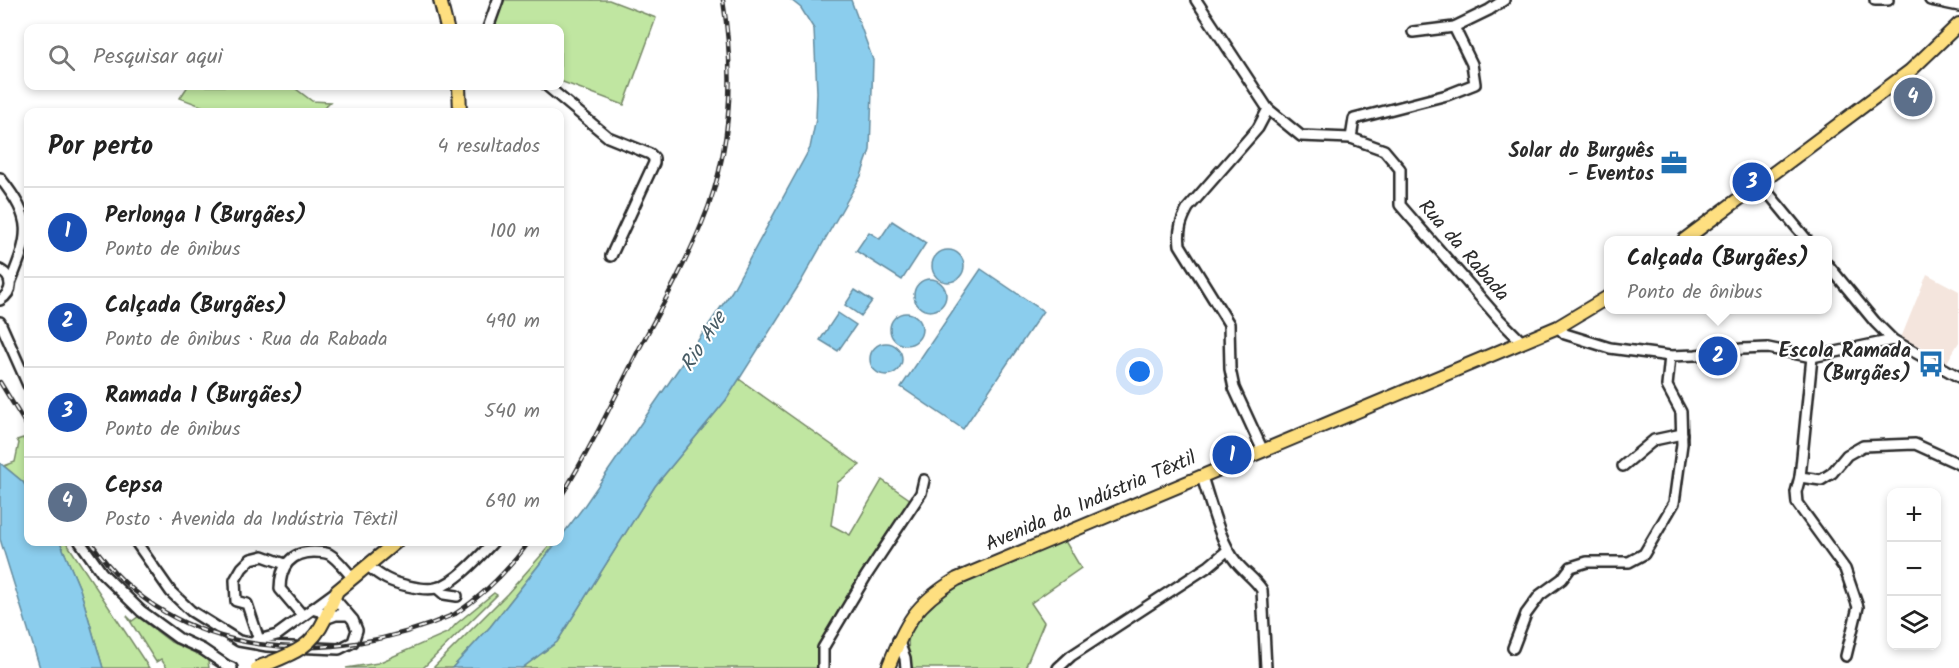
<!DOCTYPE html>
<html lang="pt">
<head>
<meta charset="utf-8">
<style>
  body { margin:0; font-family:Kalam,sans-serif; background:#f6f6f6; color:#222 }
  .controls { position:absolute; right:18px; bottom:18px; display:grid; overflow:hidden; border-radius:12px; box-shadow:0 3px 9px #0003 }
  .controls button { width:54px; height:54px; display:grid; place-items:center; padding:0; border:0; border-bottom:2px solid #e0e0e0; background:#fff; color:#222; font:30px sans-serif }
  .you { position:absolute; left:1140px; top:372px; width:21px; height:21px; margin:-15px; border:4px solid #fff; border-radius:50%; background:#1a73e8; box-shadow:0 0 0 9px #1a73e833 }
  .badge { display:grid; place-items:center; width:39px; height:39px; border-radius:50%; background:#1f6fb2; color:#fff; font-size:20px; font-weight:700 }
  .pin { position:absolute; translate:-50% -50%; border:3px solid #fff; box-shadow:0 2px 6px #0006 }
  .popup { position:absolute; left:1604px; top:236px; width:228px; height:78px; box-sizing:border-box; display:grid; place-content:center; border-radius:12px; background:#fff; filter:drop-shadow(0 2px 4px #0005); font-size:20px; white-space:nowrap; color:#767676 }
  .popup b { font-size:22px; color:#222 }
  .popup::after { content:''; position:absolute; left:50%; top:100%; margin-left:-12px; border:12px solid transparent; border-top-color:#fff }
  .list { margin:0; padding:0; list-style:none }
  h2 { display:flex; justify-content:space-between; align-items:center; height:78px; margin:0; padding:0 24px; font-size:26px }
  h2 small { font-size:20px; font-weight:400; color:#767676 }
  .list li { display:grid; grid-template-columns:39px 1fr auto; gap:18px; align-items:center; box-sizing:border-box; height:90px; padding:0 24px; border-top:2px solid #e0e0e0 }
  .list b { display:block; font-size:22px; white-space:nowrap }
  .list p { margin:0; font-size:20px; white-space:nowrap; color:#767676 }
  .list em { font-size:20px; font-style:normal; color:#767676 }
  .icon { flex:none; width:33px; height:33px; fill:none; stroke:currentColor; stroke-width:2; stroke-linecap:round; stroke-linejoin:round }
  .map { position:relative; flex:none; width:1959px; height:668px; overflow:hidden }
  .search { position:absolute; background:#fff; box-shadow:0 3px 9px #0003; left:24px; top:24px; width:540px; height:66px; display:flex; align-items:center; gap:15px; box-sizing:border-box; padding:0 21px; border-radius:12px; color:#767676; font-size:22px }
  .panel { position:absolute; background:#fff; box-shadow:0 3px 9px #0003; left:24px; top:108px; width:540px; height:438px; border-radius:12px }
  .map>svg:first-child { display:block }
  .built { fill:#f4e5dd }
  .green { fill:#c0e6a1; stroke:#768866; stroke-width:1.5 }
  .water { fill:#8bcded; stroke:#658c9f; stroke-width:1.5 }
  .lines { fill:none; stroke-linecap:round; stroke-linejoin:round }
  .minor-casing { stroke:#2b2b2b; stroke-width:14 }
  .major-casing { stroke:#2b2b2b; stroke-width:16 }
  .minor { stroke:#fff; stroke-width:9 }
  .major { stroke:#fedf80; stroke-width:12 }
  .rail-casing { stroke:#2b2b2b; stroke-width:4.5 }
  .rail { stroke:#fff; stroke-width:2; stroke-dasharray:7; stroke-linecap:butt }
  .major-bridge-casing { stroke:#2b2b2b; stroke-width:16; stroke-linecap:butt }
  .major-bridge { stroke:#fedf80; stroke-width:12 }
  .labels { text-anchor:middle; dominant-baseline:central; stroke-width:4.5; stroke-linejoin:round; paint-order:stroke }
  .poi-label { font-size:20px; font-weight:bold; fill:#2b2b2b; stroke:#fff; text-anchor:end }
  .street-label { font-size:20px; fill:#2b2b2b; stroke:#fff }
  .water-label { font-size:21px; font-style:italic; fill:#485c65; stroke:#fff }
</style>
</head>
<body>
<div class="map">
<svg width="1959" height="668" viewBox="0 0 1959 668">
  <rect width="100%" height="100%" fill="#fff"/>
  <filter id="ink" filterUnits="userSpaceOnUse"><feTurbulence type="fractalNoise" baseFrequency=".0167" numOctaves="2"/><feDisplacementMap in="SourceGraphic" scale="12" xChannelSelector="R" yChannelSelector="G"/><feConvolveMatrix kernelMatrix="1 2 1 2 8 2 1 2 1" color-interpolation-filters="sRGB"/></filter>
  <g filter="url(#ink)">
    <path class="built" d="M1927,274L1959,291V342L1946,364L1932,358L1931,352L1920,346L1915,347L1901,338Z"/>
    <g class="green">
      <path d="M503,0H609L656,18L624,105L560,81V28H492Z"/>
      <path d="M188,86H292L312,101L330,102L320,112H217L180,98Z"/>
      <path d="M739,379L860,465L837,483L831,525L850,535L882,480L911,500L821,643L817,654L820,668H522L557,642L655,486L726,400Z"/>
      <path d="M23,438L28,449V475L25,478L28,483V490L23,482L4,466L15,462L19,443L17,440Z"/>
      <path d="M1065,541L1081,568L1031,603L1044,622L1025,668H911C909,657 906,637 911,627C934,584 1021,559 1065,541Z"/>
      <path d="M60,542H66L149,668H103L80,589Z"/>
      <path d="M553,542H557L490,627L452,668H433L507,594Z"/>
      <path d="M494,593L497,595L423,668H346L378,663L449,632L456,624Z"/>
      <path d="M127,616L132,621L138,617L171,642L204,657L208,661L209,668H167L161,659L156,662Z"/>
    </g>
    <g class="water">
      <path d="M791,0H851L873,60L870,150L861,176L799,285L726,400L655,486L557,642L522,668H452L490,627L557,542H560V538L582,509L732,291L810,148L816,119L817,92L814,29L801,8Z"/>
      <path d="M892,221L926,243L902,280L856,251L869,232L880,239Z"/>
      <circle cx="948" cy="266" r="16"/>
      <path d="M981,269L1043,311L963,429L901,387Z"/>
      <circle cx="930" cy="295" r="16"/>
      <path d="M855,290L872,301L861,316L845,305Z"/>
      <circle cx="906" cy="329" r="16"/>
      <path d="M838,313L856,325L838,351L820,340Z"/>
      <circle cx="886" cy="359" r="16"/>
      <path d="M0,463L23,482L28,490V542H60L80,589L103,668H40L0,539Z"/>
    </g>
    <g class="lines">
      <g class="minor-casing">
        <g id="minor">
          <path d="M1196,0L1268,109L1301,136L1351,138L1384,150L1400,169V205L1500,320L1522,342"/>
          <path d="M1875,0H1888"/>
          <path d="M1930,0L1959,6"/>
          <path d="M488,28L498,0"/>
          <path d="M1413,32L1454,27L1489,10L1504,0"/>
          <path d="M547,86L608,137L650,154L654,158V163L611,256"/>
          <path d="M1351,138L1354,119L1447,95L1475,84L1472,64L1454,27"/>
          <path d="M0,178C34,221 30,234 10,283"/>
          <path d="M1760,183L1807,240"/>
          <path d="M1828,265L1875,322L1893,340L1959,377"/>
          <path d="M0,270C14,278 13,292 0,300"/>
          <path d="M0,322L28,385"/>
          <path d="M1558,327L1565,334L1610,348L1670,356L1696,355L1742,349L1768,348L1812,357L1893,340"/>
          <path d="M1812,357L1800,477L1796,492L1797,503L1845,569L1858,607L1846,656"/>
          <path d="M1263,451L1234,388L1230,369L1229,324L1180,245C1178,230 1181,221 1188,208L1258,128L1268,109"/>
          <path d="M1623,466L1654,440L1682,434"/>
          <path d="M1202,477C1210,501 1221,545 1237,563C1245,573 1255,579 1262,590L1266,668"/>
          <path d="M1800,477L1821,480L1832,473L1847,455L1863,446L1915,444L1959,464"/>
          <path d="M80,542L102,573L141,611L178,638L202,649L227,666L232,668"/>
          <path d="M136,542L171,592L191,611L239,641L267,646L339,649L353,642L357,630L353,620L334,598"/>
          <path d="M368,566C381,577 390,582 408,586C417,588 427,590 436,588C455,584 480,556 493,542"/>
          <path d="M437,588L444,594L457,596"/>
          <path d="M312,609L322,612L325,619L336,615H348"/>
          <path d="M303,616L280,589C280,566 291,552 314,552C319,552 324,552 329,554C338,559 346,571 353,578"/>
          <path d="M259,640L247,604L236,601L235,580L242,568L251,559L263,556L285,564"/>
          <path d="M898,640L905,658L906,668"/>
          <path d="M255,641L277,635L337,591"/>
          <path d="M1513,648L1526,614L1540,595L1562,579L1571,567L1587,562H1629L1644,554L1674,503L1682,444L1681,412L1667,386L1670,356"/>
          <path d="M823,668V648L866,576L921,493L924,480"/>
          <path d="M1058,668L1071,656L1209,566L1228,550"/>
        </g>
      </g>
      <g class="major-casing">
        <g id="major">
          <path d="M440,0L447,28"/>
          <path d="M459,86L460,112"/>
          <path d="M1684,240L1910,71L1959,24"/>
          <path d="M325,619L337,591L396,542"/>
          <path d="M888,668C905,624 915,604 957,579L1558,327L1608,297"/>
        </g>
      </g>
      <use href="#minor" class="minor"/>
      <use href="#major" class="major"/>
      <g class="rail-casing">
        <g id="rail">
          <path d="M0,382L28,428"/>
          <path d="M560,498C590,450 614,399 639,349C661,308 684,267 702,223C732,152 735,76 723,0"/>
          <path d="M91,542C172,664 333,668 455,614C484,595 509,569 529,542"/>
        </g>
      </g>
      <use href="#rail" class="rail"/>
      <g class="major-bridge-casing">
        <path id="major-bridge" d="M257,668C288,655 310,651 325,619"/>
      </g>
      <use href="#major-bridge" class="major-bridge"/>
    </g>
  </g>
  <defs>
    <g id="office-bare" transform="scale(2.07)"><path d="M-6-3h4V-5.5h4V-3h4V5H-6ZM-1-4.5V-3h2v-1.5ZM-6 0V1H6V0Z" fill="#1f6fb2" stroke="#fff" stroke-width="2.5" paint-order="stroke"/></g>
    <g id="bus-bare" transform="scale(2.07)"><path d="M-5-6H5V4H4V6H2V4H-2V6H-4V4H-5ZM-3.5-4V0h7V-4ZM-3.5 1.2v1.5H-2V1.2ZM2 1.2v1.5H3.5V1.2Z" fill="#1f6fb2" stroke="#fff" stroke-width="2.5" paint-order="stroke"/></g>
  </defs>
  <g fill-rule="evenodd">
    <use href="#office-bare" x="1674" y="163"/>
    <use href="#bus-bare" x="1931" y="364"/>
  </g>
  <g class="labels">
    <g class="poi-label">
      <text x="1654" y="152">Solar do Burguês<tspan x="1654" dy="23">- Eventos</tspan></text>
      <text x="1911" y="352">Escola Ramada<tspan x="1911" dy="23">(Burgães)</tspan></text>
    </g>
    <g class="street-label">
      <text transform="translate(1463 251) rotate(49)">Rua da Rabada</text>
      <text transform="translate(1091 502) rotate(-23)">Avenida da Indústria Têxtil</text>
    </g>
    <g class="water-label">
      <text transform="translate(704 342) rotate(-57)">Rio Ave</text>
    </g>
  </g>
</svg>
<div class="controls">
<button>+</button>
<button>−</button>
<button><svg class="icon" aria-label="layers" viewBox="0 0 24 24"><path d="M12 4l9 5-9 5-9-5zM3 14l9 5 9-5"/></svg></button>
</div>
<div class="you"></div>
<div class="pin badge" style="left:1232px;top:455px;background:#1a4fb4">1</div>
<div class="pin badge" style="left:1718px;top:356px;background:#1a4fb4">2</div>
<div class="popup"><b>Calçada (Burgães)</b>Ponto de ônibus</div>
<div class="pin badge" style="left:1752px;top:182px;background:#1a4fb4">3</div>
<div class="pin badge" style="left:1913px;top:97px;background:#5c6f8a">4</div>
<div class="search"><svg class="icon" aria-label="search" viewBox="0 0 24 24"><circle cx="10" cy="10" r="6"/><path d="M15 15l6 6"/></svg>Pesquisar aqui</div>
<section class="panel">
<h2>Por perto<small>4 resultados</small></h2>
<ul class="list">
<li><span class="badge" style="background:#1a4fb4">1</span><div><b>Perlonga 1 (Burgães)</b><p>Ponto de ônibus</p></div><em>100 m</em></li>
<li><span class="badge" style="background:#1a4fb4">2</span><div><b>Calçada (Burgães)</b><p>Ponto de ônibus · Rua da Rabada</p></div><em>490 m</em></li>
<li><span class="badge" style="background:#1a4fb4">3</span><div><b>Ramada 1 (Burgães)</b><p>Ponto de ônibus</p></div><em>540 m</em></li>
<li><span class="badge" style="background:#5c6f8a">4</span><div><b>Cepsa</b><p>Posto · Avenida da Indústria Têxtil</p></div><em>690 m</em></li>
</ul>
</section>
</div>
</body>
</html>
